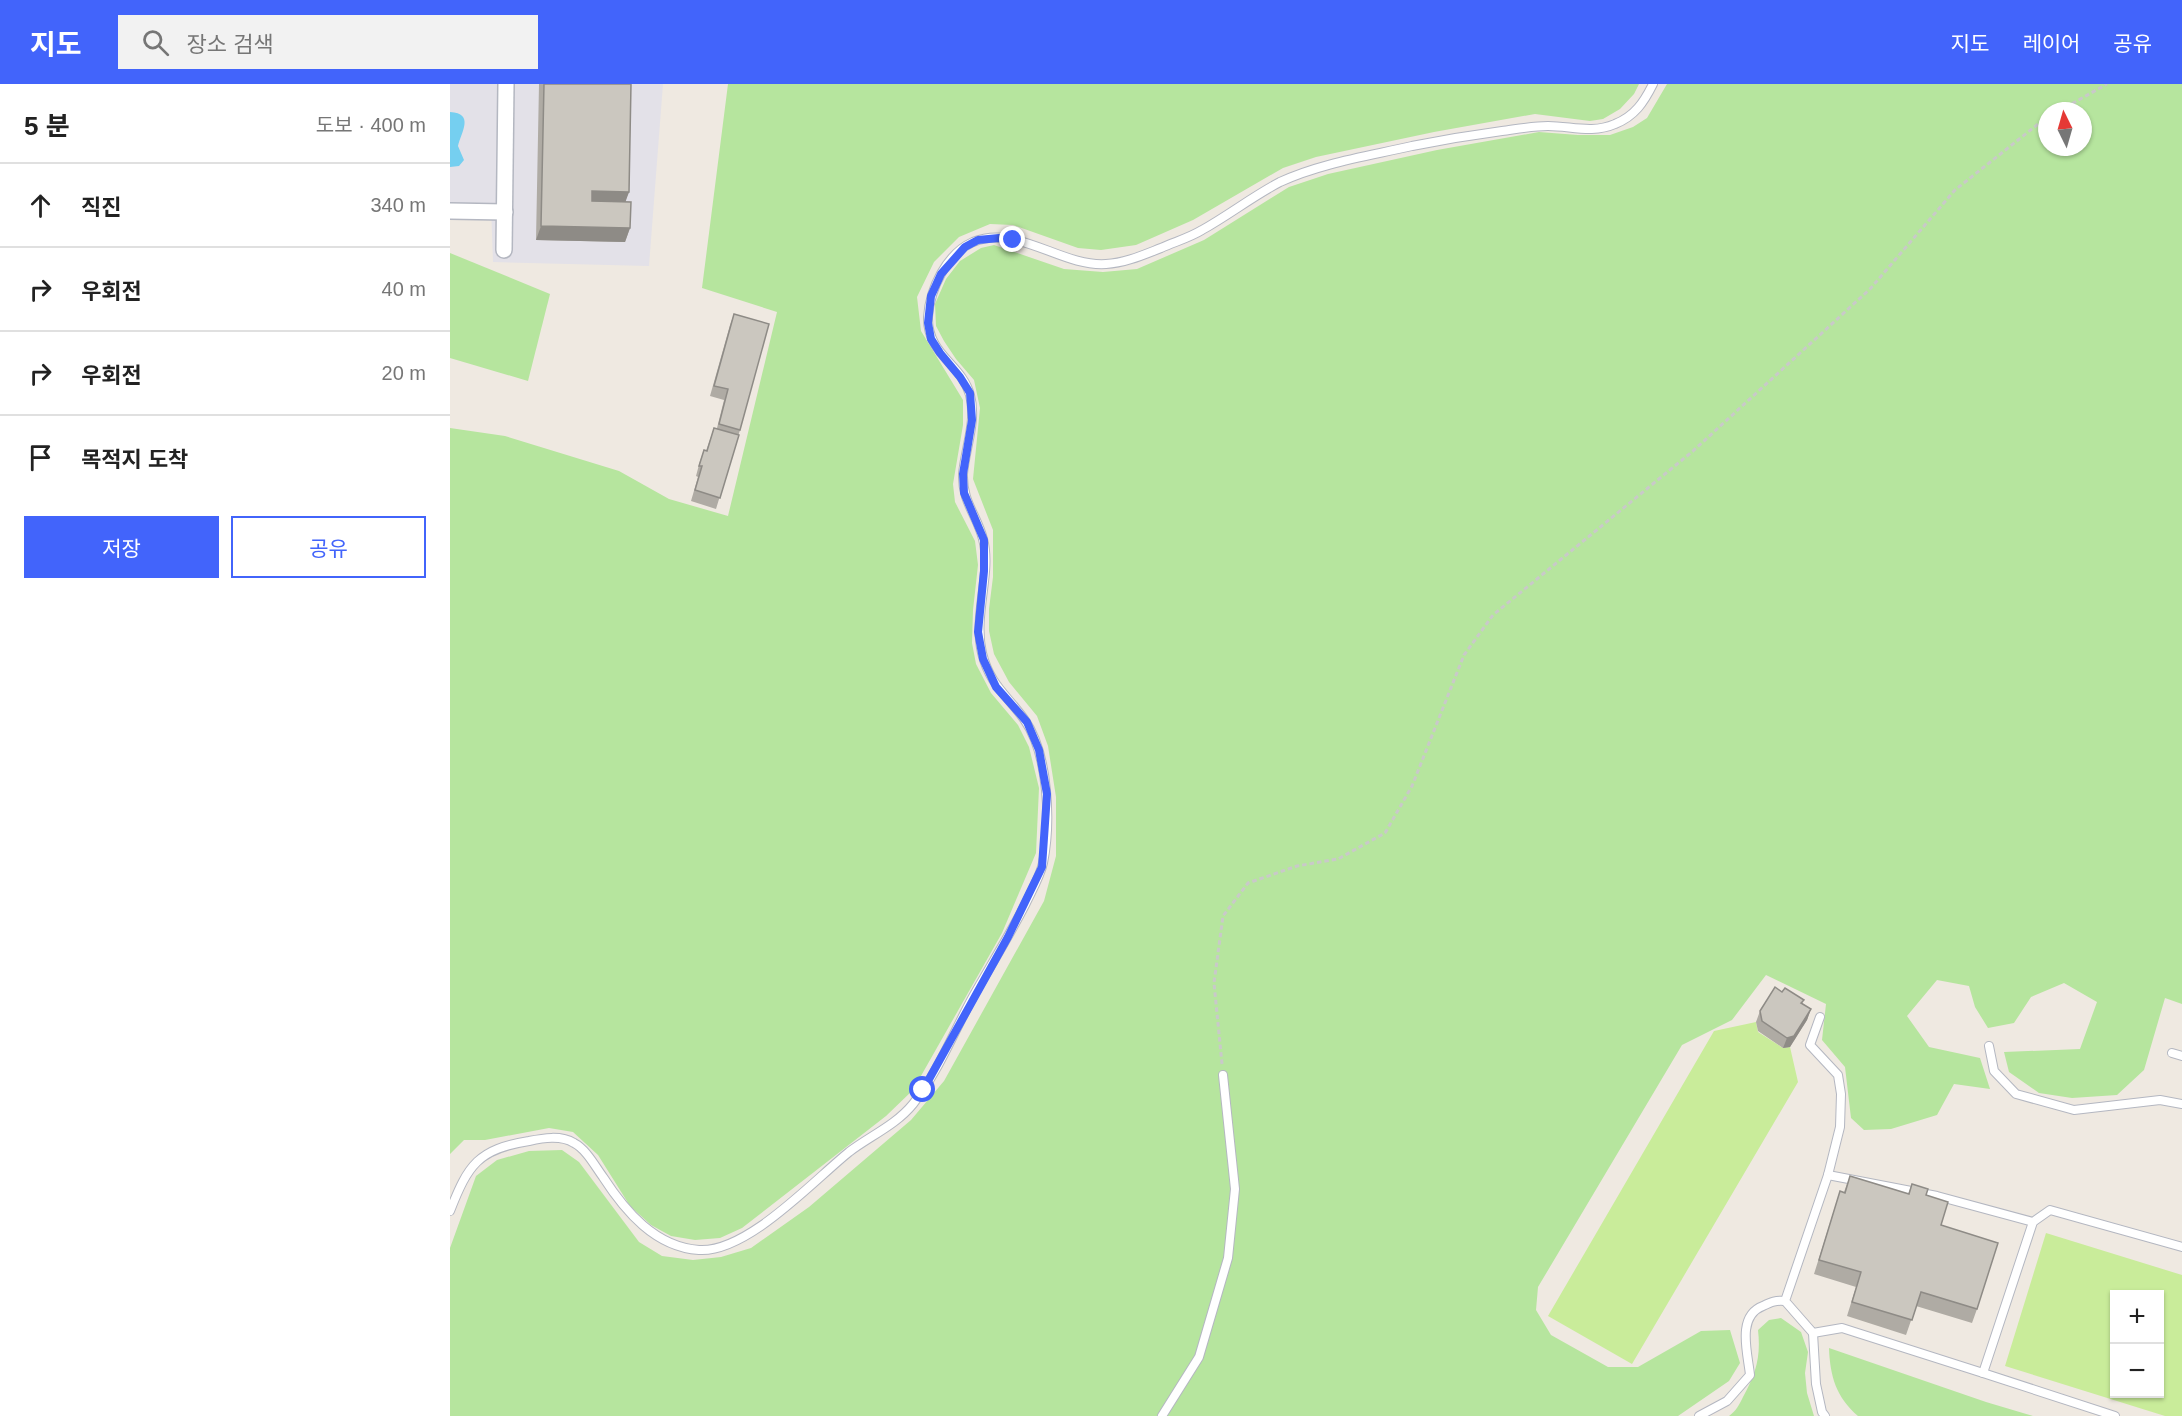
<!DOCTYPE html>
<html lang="ko">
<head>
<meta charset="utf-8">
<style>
  body { margin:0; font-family:Arial,"Noto Sans KR",sans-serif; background:#f2f2f2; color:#222 }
  .controls { position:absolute; right:18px; bottom:18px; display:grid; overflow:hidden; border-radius:0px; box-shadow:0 2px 4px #0004 }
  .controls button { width:54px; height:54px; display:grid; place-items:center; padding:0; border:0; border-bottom:2px solid #e0e0e0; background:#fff; color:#222; font:30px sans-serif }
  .compass { position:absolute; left:1588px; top:18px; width:54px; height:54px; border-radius:50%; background:#fff; box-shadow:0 2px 4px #0004; rotate:355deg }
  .stop { position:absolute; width:18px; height:18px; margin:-14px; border:4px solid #4264fb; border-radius:50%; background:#fff }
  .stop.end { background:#4264fb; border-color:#fff; box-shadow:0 2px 6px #0008 }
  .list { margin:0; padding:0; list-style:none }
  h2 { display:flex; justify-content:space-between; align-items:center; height:78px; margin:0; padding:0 24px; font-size:26px }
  h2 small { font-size:20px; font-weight:400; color:#767676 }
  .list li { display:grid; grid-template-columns:39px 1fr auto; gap:18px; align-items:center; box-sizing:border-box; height:84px; padding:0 24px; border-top:2px solid #e0e0e0 }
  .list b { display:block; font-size:22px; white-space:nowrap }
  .list em { font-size:20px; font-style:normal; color:#767676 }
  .actions { display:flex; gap:12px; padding:18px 24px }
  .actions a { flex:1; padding:14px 0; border:2px solid #4264fb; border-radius:0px; text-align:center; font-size:21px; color:#4264fb }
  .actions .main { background:#4264fb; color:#fff }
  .icon { flex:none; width:33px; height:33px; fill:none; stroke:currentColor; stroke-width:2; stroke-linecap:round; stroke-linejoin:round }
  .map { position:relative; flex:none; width:1732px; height:1332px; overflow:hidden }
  header { display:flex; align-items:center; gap:36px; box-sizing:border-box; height:84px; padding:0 30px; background:#4264fb; color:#fff }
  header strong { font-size:28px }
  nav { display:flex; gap:33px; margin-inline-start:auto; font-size:21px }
  .search { width:420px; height:54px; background:#f2f2f2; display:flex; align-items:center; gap:15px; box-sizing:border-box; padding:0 21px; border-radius:0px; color:#767676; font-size:22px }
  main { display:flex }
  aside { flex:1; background:#fff }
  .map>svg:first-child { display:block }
  .industrial { fill:#e3e1e8 }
  .green { fill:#b6e59e; fill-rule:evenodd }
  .pitch { fill:#c9ec9a; fill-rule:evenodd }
  .water { fill:#75cff0 }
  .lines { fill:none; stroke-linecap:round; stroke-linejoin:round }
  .service-casing { stroke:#b4b7c1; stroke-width:10 }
  .minor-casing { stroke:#b4b7c1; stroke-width:18 }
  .path { stroke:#c9c9c9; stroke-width:3; stroke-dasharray:4.5 3; stroke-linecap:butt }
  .service { stroke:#fff; stroke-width:8 }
  .minor { stroke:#fff; stroke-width:15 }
  .wall { fill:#afaba4 }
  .shaded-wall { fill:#8e8b86 }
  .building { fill:#cbc7bf; stroke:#8e8b86; stroke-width:1.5 }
  .route { stroke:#4264fb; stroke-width:8 }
</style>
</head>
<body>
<header>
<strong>지도</strong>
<div class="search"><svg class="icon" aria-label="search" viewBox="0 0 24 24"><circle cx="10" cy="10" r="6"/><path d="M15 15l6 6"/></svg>장소 검색</div>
<nav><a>지도</a><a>레이어</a><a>공유</a></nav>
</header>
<main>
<aside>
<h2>5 분<small>도보 · 400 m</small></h2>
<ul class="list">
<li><svg class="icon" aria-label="ahead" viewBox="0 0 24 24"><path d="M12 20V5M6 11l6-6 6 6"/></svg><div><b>직진</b></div><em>340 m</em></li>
<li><svg class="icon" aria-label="right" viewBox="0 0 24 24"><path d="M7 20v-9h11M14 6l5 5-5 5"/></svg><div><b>우회전</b></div><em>40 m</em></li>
<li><svg class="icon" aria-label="right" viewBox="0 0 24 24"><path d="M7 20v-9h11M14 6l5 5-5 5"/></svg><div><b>우회전</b></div><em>20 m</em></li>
<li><svg class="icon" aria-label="arrive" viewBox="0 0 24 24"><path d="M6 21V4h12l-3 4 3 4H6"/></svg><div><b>목적지 도착</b></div></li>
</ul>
<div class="actions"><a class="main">저장</a><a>공유</a></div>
</aside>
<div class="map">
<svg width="1732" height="1332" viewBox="0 0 1732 1332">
  <rect width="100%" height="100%" fill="#efe9e1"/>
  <path class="industrial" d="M0,0H213L199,182L43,178L41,121H0Z"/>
  <g class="green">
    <path d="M278,0H1189L1184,10L1170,25L1153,35L1140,37L1085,30L984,48L866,73L833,84L743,136L686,161L651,166L628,164L563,141L540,140L509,153L484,178L467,213L471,247L513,316V341L503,400L505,418L525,457L528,481L523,526L522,559L526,580L541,609L568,641L579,663L589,704L586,769L552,849L463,1006L436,1032L292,1144L270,1154L245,1156L221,1152L201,1141L180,1122L148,1071L123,1048L99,1044L35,1056H14L0,1070V344L55,352L169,387L219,415L278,432L327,228L252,204Z"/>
    <path d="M1217,0H1732V920L1715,914L1694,986L1667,1011L1622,1014L1589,1009L1559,988L1554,968L1630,965L1647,918L1614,899L1581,913L1564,939L1538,944L1525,923L1519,902L1487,896L1457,932L1479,963L1530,974L1540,1005L1504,1000L1487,1031L1441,1045L1414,1046L1401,1034L1395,983L1372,956L1376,920L1316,891L1282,936L1232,961L1088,1203L1086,1226L1101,1251L1158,1283H1188L1251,1247L1280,1246L1290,1279L1279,1297L1228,1332H0V1164L26,1092L47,1076L79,1067L112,1066L129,1078L189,1158L212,1172L243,1176L271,1173L301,1164L359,1123L461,1036L494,997L594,817L606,772V713L598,662L587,632L559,598L544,570L539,547V525L543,493V446L523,395L530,324L524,296L506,275L494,257L486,242L485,220L496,195L510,177L531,164L544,161L614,185L653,188L687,185L754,156L839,103L878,90L987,66L1089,48L1128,51H1160L1183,43L1197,34ZM1597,27H1633V63H1597Z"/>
    <path d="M0,169L100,210L78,297L0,274Z"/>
    <path d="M1331,1234L1351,1248L1358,1268L1355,1289L1357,1309L1364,1332H1279C1286,1327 1289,1321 1293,1313C1306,1289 1311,1273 1308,1246L1319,1236Z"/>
    <path d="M1379,1264L1536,1318L1583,1332H1408C1386,1313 1380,1292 1379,1264Z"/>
  </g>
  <g class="pitch">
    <path d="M1306,938L1308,948L1333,964L1340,963L1348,998L1182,1280L1098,1232L1264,947Z"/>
    <path d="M1596,1149L1732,1191V1332H1715L1555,1282ZM1664,1210H1710V1310H1664Z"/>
  </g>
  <path class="water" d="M0,28C25,29 11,49 8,62L14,76L9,82L0,83Z"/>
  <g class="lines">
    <g class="service-casing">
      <g id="service">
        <path d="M1370,933L1360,961L1388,991L1391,1010L1390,1043L1378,1091L1335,1217L1363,1249L1392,1244L1533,1289"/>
        <path d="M1539,962L1544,987L1566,1010L1624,1026L1710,1016L1732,1020"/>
        <path d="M1722,969L1732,972"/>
        <path d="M1378,1091L1487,1112L1583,1138"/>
        <path d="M0,1127C18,1081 28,1065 79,1057C93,1054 111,1051 124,1059C136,1065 145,1082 153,1093C175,1127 205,1163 249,1166C297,1169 363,1097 399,1068C420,1052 446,1041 463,1020C489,987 504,947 524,911C541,881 559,852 575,821C581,808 590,793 593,779C601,739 599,670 574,635C556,610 540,601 532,569C523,530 542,489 533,455C527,431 512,418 513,390C515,365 527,337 520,311C512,280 477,271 478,233C480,205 496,170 523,158C568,140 611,183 656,180C675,179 693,171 711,164C724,158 739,154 752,146C779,131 803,112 830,98C871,79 919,72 962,62C992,56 1022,51 1052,47C1067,45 1083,42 1098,42C1121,42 1142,50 1165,40C1185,32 1194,18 1203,0"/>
        <path d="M1363,1249L1366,1300L1372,1328L1375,1332"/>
        <path d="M712,1332L749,1273L778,1174L785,1105L773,991"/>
        <path d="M1249,1332L1277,1317L1300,1291C1298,1270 1286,1232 1313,1222C1321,1218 1326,1216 1335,1217"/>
        <path d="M1665,1332L1533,1289L1583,1138L1600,1126L1732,1163"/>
      </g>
    </g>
    <g class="minor-casing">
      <g id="minor">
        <path d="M0,127L55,128"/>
        <path d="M54,166L56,0"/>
      </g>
    </g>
    <g class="path">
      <path d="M1609,27L1657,0"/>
      <path d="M772,980L764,899L773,832L798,799L847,782L888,775L935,749L962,702L1014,571L1043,531L1243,367L1420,205L1505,106L1597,33"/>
    </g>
    <use href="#service" class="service"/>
    <use href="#minor" class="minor"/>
  </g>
  <g class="wall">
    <path d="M89,0H181L179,108L175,117L180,144L175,158L86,156Z"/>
    <path d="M284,230L290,346L266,425L241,417L248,393L246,392L250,377L254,366L256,367L264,344H267L274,316L260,312L280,241Z"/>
    <path d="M1332,908L1354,916L1352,920L1361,925L1357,936L1340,963L1333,964L1308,947L1306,938L1310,927Z"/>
    <path d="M1400,1092L1458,1110L1462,1100L1476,1111L1527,1225L1522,1239L1466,1222L1456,1251L1397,1232L1406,1203L1364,1190L1390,1107L1394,1108Z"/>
  </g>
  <g class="shaded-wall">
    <path d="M142,107L179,108L174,122L137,121Z"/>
    <path d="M91,142L180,144L175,158L86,156Z"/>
    <path d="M1361,925L1357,936L1340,963L1333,964L1337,954Z"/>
  </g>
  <g class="building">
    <path d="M94,0H181L179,108L142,107V117L181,118L180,144L91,142Z"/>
    <path d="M284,230L319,240L290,346L269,340L278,305L264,302Z"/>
    <path d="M264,344L289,351L270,414L245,406L252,382H249L254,366L257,367Z"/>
    <path d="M1325,903L1332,908L1335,904L1354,916L1351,919L1361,925L1344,952L1337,954L1312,937L1310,927Z"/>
    <path d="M1400,1092L1459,1110L1462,1100L1478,1105L1476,1111L1498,1118L1491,1141L1548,1159L1527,1225L1471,1208L1462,1236L1402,1218L1411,1188L1369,1176L1390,1107L1395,1109Z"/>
  </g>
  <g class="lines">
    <path class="route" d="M473,1006L558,853L592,783L597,710L589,666L577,638L546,603L533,575L528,548L534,487V456L514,409L513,390L522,336L520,309L510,293L490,269L481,255L478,239L481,212L491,190L515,163L528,156L549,154L563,156"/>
  </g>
</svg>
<div class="controls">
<button>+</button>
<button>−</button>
</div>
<svg class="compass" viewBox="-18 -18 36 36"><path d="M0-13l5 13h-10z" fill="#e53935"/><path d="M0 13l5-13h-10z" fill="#767676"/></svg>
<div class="stop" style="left:473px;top:1006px"></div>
<div class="stop end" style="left:563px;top:156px"></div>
</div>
</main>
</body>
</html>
